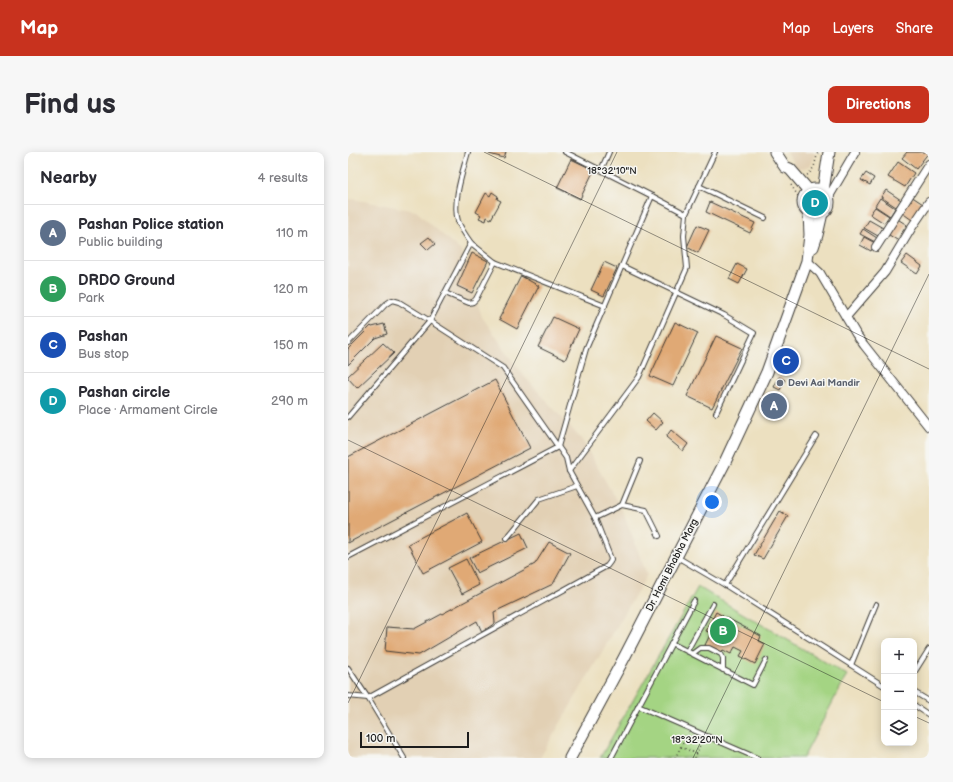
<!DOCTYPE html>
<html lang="en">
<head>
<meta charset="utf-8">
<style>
  body { margin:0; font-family:"Balsamiq Sans",sans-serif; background:#f7f7f7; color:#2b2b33 }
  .controls { position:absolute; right:12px; bottom:12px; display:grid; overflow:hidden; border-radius:8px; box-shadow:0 2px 10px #0003 }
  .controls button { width:36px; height:36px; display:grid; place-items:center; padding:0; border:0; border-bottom:1px solid #e1e1e2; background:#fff; color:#2b2b33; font:20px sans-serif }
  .scale { position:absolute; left:12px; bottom:10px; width:109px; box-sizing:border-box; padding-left:4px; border:2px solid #1c1c1c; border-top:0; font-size:11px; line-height:14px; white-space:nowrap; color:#1c1c1c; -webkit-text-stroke:3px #f6f6f2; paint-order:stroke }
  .you { position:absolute; left:364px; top:350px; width:14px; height:14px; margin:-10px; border:3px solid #fff; border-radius:50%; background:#1a73e8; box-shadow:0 0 0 6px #1a73e833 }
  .badge { display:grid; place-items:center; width:26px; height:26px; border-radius:50%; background:#c8321e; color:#fff; font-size:13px; font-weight:700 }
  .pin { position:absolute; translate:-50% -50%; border:2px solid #fff; box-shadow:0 1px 4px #0006 }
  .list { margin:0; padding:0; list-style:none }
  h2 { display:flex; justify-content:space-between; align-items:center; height:52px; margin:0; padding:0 16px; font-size:17px }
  h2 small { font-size:13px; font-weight:400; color:#7c7c81 }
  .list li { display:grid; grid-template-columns:26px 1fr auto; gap:12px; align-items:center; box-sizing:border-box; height:56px; padding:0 16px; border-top:1px solid #e1e1e2 }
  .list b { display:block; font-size:15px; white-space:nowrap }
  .list p { margin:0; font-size:13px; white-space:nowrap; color:#7c7c81 }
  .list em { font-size:13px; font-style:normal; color:#7c7c81 }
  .icon { flex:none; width:22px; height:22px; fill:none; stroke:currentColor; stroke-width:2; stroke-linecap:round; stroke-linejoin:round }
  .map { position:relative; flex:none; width:581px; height:606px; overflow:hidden; border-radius:8px }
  header { display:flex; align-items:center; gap:24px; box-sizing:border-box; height:56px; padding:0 20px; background:#c8321e; color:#fff }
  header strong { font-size:19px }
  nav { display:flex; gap:22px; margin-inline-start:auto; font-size:14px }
  .intro { display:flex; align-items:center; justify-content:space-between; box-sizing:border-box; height:96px; padding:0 24px }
  h1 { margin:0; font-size:28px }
  .button { padding:10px 18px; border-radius:8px; background:#c8321e; color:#fff; font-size:14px; font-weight:700 }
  main { display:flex; gap:24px; padding:0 24px }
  aside { flex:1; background:#fff; border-radius:8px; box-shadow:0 2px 10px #0003 }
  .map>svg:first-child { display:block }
  .built { fill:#e2d0b4 }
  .green { fill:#a4d483; stroke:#607850 }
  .building { fill:#e0a975 }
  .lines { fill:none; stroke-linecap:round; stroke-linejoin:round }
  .service-casing { stroke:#3b3935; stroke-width:6 }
  .minor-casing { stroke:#3b3935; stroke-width:10 }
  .secondary-casing { stroke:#3b3935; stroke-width:13 }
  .path { stroke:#3b3935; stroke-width:1.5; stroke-dasharray:1 3; stroke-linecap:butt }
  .service { stroke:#fff; stroke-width:4 }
  .minor { stroke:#fff; stroke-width:8 }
  .secondary { stroke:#fff; stroke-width:11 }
  .ticks { fill:none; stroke:#1c1c1c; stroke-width:1; stroke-opacity:0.45 }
  .worship-dot { fill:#6b7280; stroke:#f6f6f2; stroke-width:1.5 }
  .labels { text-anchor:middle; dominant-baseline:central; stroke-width:3; stroke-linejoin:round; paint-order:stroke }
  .worship-label { font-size:10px; font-weight:bold; fill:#5b616d; stroke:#f6f6f2; text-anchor:start }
  .street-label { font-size:10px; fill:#1c1c1c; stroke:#f6f6f2 }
  .ticks-label { font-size:10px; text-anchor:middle; fill:#1c1c1c; stroke:#f6f6f2; stroke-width:3; stroke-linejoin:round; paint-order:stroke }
</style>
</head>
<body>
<header>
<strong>Map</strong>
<nav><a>Map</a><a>Layers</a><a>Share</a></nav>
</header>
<div class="intro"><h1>Find us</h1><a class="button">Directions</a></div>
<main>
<aside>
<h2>Nearby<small>4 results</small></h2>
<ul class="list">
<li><span class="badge" style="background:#5c6f8a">A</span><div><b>Pashan Police station</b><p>Public building</p></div><em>110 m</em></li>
<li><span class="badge" style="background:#2e9e5b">B</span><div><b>DRDO Ground</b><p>Park</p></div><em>120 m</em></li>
<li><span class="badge" style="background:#1a4fb4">C</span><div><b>Pashan</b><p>Bus stop</p></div><em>150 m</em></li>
<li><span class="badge" style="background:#0f9aa8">D</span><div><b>Pashan circle</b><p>Place · Armament Circle</p></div><em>290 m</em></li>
</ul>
</aside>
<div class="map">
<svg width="581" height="606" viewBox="0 0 581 606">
  <rect width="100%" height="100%" fill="#f6f6f2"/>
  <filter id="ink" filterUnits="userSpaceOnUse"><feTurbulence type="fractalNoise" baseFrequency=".025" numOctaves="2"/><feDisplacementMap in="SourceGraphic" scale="8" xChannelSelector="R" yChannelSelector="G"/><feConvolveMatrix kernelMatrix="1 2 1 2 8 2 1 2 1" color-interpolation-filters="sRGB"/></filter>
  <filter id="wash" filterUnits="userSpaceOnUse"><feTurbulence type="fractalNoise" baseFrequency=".012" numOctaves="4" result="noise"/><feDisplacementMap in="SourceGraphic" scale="16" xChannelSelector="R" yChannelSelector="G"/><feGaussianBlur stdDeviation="0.9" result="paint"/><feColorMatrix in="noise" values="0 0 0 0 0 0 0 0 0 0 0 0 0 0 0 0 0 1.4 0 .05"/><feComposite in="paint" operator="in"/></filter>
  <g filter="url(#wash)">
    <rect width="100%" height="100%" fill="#ece0c0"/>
    <g class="built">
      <path d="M439,0H467L466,6L462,13L456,17L448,16Z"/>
      <path d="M4,47L68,59L114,100L134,165L176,224L234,288L275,360L299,423L192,606H0V48Z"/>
    </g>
    <path class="green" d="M350,435L499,523L455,606H252Z"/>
    <g id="blocks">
      <g class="building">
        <path d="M141,0H158L156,6L141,2Z"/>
        <path d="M559,0H581L568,17L554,6Z"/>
        <path d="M223,7L246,18L232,47L209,36Z"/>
        <path d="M550,10L566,21L557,35L540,25Z"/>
        <path d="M518,21L526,26L522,33L513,28Z"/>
        <path d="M538,38L553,48L548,55L533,45Z"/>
        <path d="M144,40L150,44L149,47L153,49L143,67L139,65L138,69L131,66L133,63L128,60L138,41L142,44Z"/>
        <path d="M563,44L575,52L564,68L553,60Z"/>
        <path d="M532,46L547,56L542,64L527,54Z"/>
        <path d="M362,50L407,71L402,81L358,60Z"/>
        <path d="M527,55L541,64L536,71L522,62Z"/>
        <path d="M548,66L559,73L549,88L538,81Z"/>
        <path d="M521,68L535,76L530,84L516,76Z"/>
        <path d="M349,73L361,78L350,101L339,95Z"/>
        <path d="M515,77L529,86L527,90L512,82Z"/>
        <path d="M81,85L87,92L80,98L73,91Z"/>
        <path d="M516,85L527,91L523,99L512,93Z"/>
        <path d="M124,101L140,109L124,141L109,134Z"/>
        <path d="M559,103L574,114L569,122L553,111Z"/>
        <path d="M256,110L269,116L256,144L243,138Z"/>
        <path d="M389,112L399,117L391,132L381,127Z"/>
        <path d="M173,124L191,134L169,177L151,167Z"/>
        <path d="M205,165L231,177L217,208L190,195Z"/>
        <path d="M327,170L350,181L325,234L302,224Z"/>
        <path d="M36,172L39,182L27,186L0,213V197L23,174L24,175Z"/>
        <path d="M368,184L394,196L364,256L339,244Z"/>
        <path d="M35,191L46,201L9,236L0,226V224Z"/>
        <path d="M431,225L437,228L432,238L426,235Z"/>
        <path d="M147,228L182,296L0,391V305Z"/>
        <path d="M423,242L437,249L430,267L414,260Z"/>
        <path d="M305,261L315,270L308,278L298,269Z"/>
        <path d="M323,278L340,292L335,299L318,285Z"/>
        <path d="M432,359L440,364L415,407L406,403Z"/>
        <path d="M119,361L134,390L75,421L60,392Z"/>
        <path d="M173,381L180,396L129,421L121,406Z"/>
        <path d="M201,390L222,401L205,432L146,460L147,471L134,480L129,469L71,503L37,499L39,475L66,477L187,412Z"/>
        <path d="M118,407L131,433L114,442L100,416Z"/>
        <path d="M368,460L375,464L369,478H370L377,465L413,484L411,489L417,492L407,512L392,504L395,499L387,495L383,502L375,498L373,501L357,493L363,481L358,479Z"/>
      </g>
    </g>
  </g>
  <g filter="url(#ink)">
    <use href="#blocks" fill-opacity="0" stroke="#3b3935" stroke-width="1"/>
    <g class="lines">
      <g class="service-casing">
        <g id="service">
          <path d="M217,0L304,44"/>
          <path d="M253,18L261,0"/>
          <path d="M351,34L417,66"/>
          <path d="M123,91L147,110L257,154"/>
          <path d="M274,114L376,163L406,181L368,261"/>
          <path d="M97,141L121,151L125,150L128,147L147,110"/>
          <path d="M0,191L38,152L44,148L51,150L82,169L0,265"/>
          <path d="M221,319L291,225L339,116L336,84L338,62L367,0"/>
          <path d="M274,353L292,309"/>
          <path d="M247,366L274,353L298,358L311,384"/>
          <path d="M159,386L191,347L229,334"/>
          <path d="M0,405L210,295L238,197L304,44L338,62"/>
          <path d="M329,405L377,433L536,534"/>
          <path d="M377,433L468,284"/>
          <path d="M323,491L405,533L418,508"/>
          <path d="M339,499L365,452"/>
          <path d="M344,502L352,496H361L373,502L375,506V518"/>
          <path d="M503,513L528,452"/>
          <path d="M0,516L20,546"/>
          <path d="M566,521L581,497"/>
          <path d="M566,540L581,549"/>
          <path d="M0,544L20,546"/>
          <path d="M566,553L581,563"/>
          <path d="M290,554L409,606"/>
          <path d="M56,606L20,546L259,414L262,410L263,407L247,366L221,319L218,306L155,216L82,169L123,91C118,84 113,77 110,69C104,50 115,19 120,0"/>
          <path d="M263,606L346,449"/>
        </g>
      </g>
      <g class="minor-casing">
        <g id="minor">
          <path d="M480,46L507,0"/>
          <path d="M528,95L581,12"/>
          <path d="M459,109L472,121L508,182L516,193L581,275"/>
          <path d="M498,165L537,120L564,75L581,50"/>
        </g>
      </g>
      <g class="secondary-casing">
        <g id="secondary">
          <path d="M427,0L437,15L442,17L461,39"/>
          <circle cx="468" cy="50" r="13"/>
          <path d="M475,39L481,0"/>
          <path d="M465,95L469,83L474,61"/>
          <path d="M222,606L276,506L377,310L419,220L459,109L462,83L461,61"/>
        </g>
      </g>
      <g class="path">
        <path d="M459,23L461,22L466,15L470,0"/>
        <path d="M443,33L450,44L454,57"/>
        <path d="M333,595L349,602"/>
        <path d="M327,606L340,581"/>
        <path d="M347,606L354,588"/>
      </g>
      <use href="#service" class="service"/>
      <use href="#minor" class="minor"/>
      <use href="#secondary" class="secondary"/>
    </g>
  </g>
  <path class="ticks" d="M136,0L581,217M0,288L536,550M0,551L269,0M566,564L581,571M345,606L581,122"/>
  <circle class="worship-dot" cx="432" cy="231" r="4"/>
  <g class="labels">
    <g class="worship-label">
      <text x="440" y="231">Devi Aai Mandir</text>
    </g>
    <g class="street-label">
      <text transform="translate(324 413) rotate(-63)">Dr. Homi Bhabha Marg</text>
    </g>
  </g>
  <g class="ticks-label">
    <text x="264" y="22">18°32'10"N</text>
    <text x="349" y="591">18°32'20"N</text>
  </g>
</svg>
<div class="controls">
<button>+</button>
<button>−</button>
<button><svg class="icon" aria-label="layers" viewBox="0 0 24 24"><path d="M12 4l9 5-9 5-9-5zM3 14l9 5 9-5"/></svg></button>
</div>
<div class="scale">100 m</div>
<div class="you"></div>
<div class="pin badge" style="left:426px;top:254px;background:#5c6f8a">A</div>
<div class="pin badge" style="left:375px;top:479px;background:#2e9e5b">B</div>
<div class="pin badge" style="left:438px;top:209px;background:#1a4fb4">C</div>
<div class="pin badge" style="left:467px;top:51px;background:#0f9aa8">D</div>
</div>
</main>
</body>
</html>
